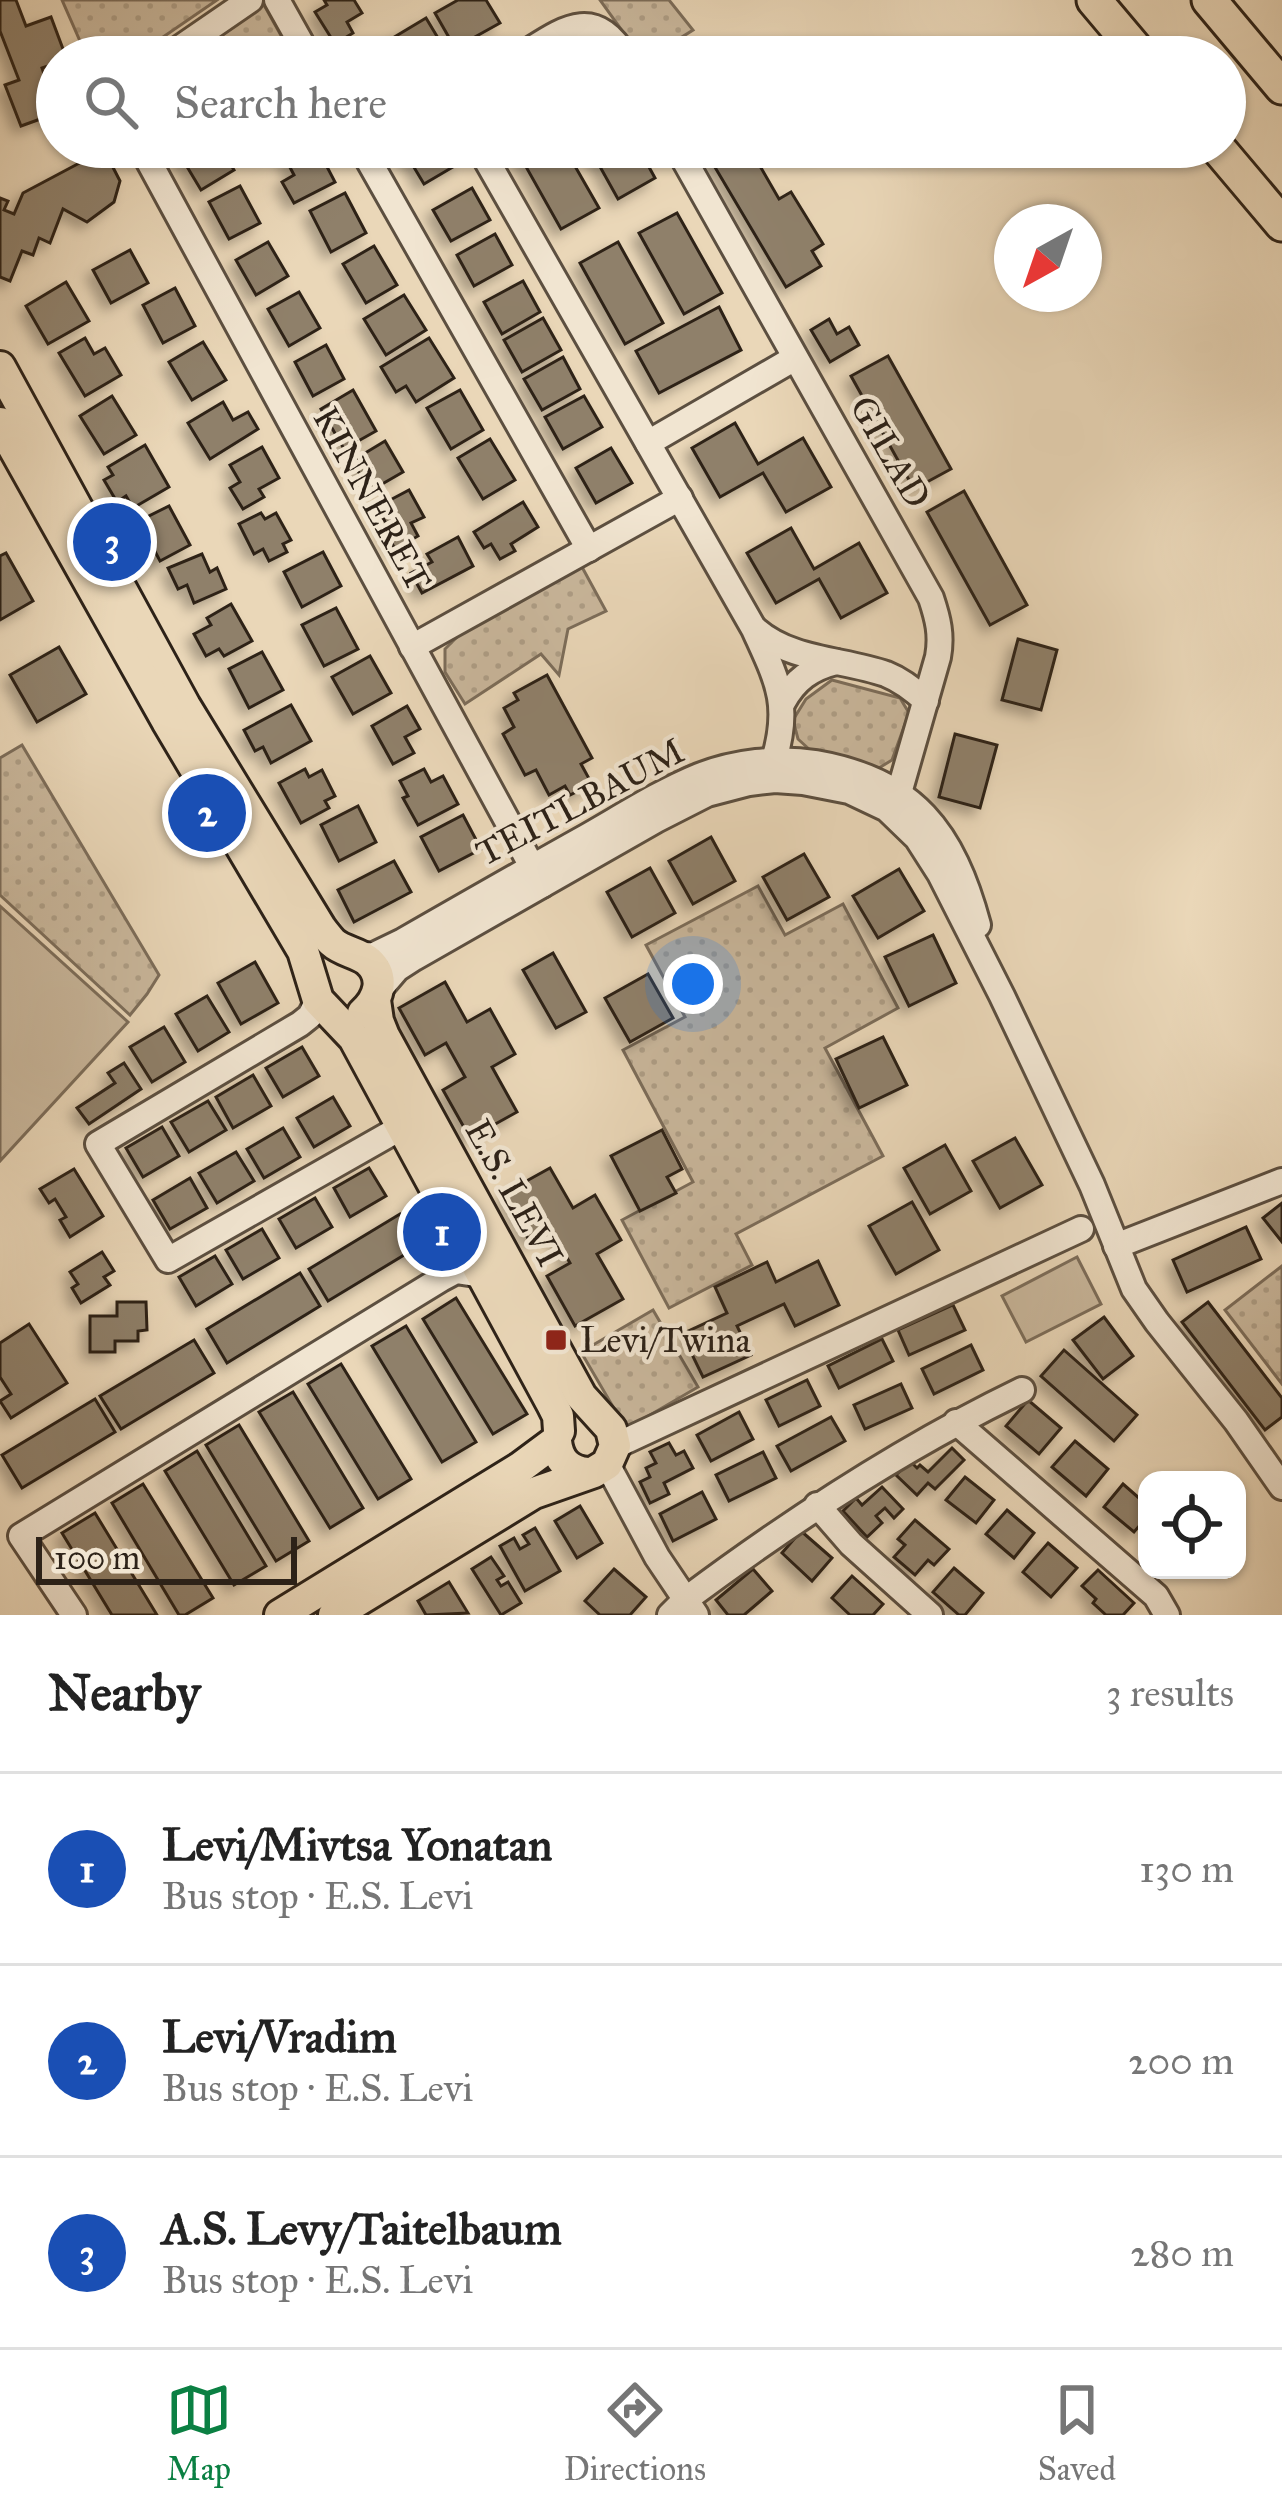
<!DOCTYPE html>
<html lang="en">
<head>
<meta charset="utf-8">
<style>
  body { margin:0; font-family:"IM FELL Great Primer",serif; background:#f6f6f6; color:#222 }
  .controls { position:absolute; right:36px; bottom:36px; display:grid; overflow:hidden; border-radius:24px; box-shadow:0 3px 9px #0004 }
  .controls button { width:108px; height:108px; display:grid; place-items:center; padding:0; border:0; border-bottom:3px solid #e0e0e0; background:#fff; color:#222; font:60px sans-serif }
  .compass { position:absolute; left:994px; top:204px; width:108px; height:108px; border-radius:50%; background:#fff; box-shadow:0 3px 9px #0004; rotate:220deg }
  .scale { position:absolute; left:36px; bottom:30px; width:261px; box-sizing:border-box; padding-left:12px; border:6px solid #2d2218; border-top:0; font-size:33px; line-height:42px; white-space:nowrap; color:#2d2218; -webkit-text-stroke:9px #f1e5d1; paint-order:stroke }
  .you { position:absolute; left:693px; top:984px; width:42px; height:42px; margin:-30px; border:9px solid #fff; border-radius:50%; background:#1a73e8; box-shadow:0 0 0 18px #1a73e833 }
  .badge { display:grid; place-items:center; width:78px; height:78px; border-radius:50%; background:#0b8043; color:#fff; font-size:39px; font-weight:700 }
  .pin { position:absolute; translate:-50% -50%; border:6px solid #fff; box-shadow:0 3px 12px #0006 }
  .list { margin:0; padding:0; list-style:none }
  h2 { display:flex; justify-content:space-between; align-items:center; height:156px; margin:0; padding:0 48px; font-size:51px }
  h2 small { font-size:39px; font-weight:400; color:#767676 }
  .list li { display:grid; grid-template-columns:78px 1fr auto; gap:36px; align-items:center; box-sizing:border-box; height:192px; padding:0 48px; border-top:3px solid #e0e0e0 }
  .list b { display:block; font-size:45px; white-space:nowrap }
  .list p { margin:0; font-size:39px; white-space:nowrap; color:#767676 }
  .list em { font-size:39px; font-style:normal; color:#767676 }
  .icon { flex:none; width:66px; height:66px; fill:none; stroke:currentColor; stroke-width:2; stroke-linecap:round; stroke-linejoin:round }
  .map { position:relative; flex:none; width:1282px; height:1615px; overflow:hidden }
  .search { position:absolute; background:#fff; box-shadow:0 3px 9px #0004; left:36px; right:36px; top:36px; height:132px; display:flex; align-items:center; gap:30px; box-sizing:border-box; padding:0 42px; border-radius:66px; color:#767676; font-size:45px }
  .sheet { height:732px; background:#fff }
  nav { display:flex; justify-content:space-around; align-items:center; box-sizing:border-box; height:168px; border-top:3px solid #e0e0e0; background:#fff; font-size:33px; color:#767676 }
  nav a { display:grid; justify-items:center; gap:6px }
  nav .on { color:#0b8043 }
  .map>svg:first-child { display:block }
  .grass { fill:url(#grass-dots); stroke:#7c6d5a; stroke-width:3 }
  .pitch { fill:#cab89d; stroke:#7c6d5a; stroke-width:3 }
  .building { fill:#8f806b; stroke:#2d2218; stroke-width:3; filter:url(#shadow) }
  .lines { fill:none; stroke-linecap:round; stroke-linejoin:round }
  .minor-casing { stroke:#5c4f40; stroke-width:30 }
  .major-casing { stroke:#2d2218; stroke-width:36 }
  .highway-casing { stroke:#2d2218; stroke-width:39 }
  .minor { stroke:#f1e5d1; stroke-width:24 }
  .major { stroke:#ead7b8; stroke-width:30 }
  .highway { stroke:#ead7b8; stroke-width:33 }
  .poi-dot { fill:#8f2418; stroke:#f1e5d1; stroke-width:4.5 }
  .labels { text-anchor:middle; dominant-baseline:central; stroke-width:9; stroke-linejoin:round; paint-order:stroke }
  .street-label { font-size:36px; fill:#2d2218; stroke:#f1e5d1 }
  .poi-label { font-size:36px; fill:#2d2218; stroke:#f1e5d1; text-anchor:start }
</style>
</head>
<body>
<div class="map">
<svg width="1282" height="1615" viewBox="0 0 1282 1615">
  <defs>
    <pattern id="grass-dots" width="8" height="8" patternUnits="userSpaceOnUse" patternTransform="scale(3)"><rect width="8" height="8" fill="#cab89d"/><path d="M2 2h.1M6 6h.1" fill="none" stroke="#ae9e86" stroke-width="1.8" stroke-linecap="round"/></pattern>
    <filter id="shadow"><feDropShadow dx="-7" dy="7" stdDeviation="6" flood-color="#0004"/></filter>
  </defs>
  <rect width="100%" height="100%" fill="#ead7b8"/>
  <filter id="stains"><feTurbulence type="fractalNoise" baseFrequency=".00167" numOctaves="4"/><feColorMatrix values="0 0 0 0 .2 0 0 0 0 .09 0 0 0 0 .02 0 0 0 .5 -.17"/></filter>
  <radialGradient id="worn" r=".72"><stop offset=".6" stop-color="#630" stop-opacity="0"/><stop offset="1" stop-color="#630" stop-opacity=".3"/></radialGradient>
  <g class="grass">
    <path d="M62,0H217L134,57H87Z"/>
    <path d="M600,0H669L693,30L650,57H641Z"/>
    <path d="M264,5L293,57H202L200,51Z"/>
    <path d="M582,567L606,611L568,629L559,675L541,654L465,704L445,672V649L460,634Z"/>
    <path d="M832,680L900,698L909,713L892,760L879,768L810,750L798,739L793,720L806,699Z"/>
    <path d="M22,745L159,975L147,994L130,1015L0,895V758Z"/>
    <path d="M758,886L785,935L843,904L898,1008L825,1048L883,1156L736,1234L752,1265L669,1308L622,1220L693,1182L623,1050L685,1017L646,945Z"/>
    <path d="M1282,1266V1384L1225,1310Z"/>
    <path d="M653,1310L698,1387L626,1429L581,1352Z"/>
  </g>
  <g class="pitch">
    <path d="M0,906L128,1022L0,1161Z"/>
    <path d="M1077,1257L1101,1304L1026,1342L1002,1296Z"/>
  </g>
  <g class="building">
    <path d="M0,0H16L26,26L51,17L66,57H57V63L42,68L57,113L21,126L5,85L19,80L0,31Z"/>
    <path d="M324,0H354L362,13L347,22L353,33L335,44L315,12L327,5Z"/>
    <path d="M458,0H486L500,23L455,48L435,13Z"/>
    <path d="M426,18L447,53L440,57H361Z"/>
    <path d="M193,147H220L234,170L201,190L180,155Z"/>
    <path d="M305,147H323L329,159L324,161L335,182L294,203L282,182L294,175L285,158Z"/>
    <path d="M406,147H449L458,164L424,184L403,149Z"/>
    <path d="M520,147H564L599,208L561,229L516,149Z"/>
    <path d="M589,147H638L655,178L618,199Z"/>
    <path d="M703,147H749L779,199L791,192L823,244L812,251L821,266L786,287Z"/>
    <path d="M104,150L120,181L114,202L87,222L63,209L50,243L39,238L33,255L22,251L10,281L0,277V198L8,201L4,210L14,214L23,193Z"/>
    <path d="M240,186L260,223L229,239L209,202Z"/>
    <path d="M472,188L490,220L451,241L433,210Z"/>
    <path d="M345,193L366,233L331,252L310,211Z"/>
    <path d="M677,213L722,293L684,314L639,233Z"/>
    <path d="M495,234L512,265L474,286L457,255Z"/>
    <path d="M268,242L288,276L256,295L236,260Z"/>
    <path d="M618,242L663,323L625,344L580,263Z"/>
    <path d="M374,246L397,285L366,303L343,264Z"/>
    <path d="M130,250L148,283L111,303L93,270Z"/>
    <path d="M523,281L540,312L502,334L484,302Z"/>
    <path d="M66,282L89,321L48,344L26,306Z"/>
    <path d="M175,288L195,326L163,343L143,305Z"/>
    <path d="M299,292L320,328L289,346L268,309Z"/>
    <path d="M404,295L426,330L386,355L364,319Z"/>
    <path d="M719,307L741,350L659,393L636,351Z"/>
    <path d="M543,318L561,350L522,372L504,340Z"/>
    <path d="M829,319L837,334L849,327L859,345L830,362L811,330Z"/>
    <path d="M85,338L94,354L105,348L121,375L85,396L59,353Z"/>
    <path d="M429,338L454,378L416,402L406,386L396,392L381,367Z"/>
    <path d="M203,342L226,380L192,400L169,362Z"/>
    <path d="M326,345L344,379L313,396L295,362Z"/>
    <path d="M888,356L951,469L914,489L851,376Z"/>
    <path d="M563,357L580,389L542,410L524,379Z"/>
    <path d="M353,390L376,431L344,449L321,409Z"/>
    <path d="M460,390L483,430L451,449L427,408Z"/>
    <path d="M112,396L136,435L104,454L80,416Z"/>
    <path d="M584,396L602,427L563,449L545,417Z"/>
    <path d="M223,402L233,420L248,412L258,429L210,459L188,423Z"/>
    <path d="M735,423L758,464L803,438L831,487L786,512L763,473L720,497L692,448Z"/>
    <path d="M490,439L515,480L483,499L458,458Z"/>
    <path d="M385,441L403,472L370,491L352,461Z"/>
    <path d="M145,445L169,487L133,508L126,496L117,502L104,480L113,475L108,467Z"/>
    <path d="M262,447L279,478L259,489L264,497L243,509L230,488L240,482L230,465Z"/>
    <path d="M611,448L632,483L596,503L576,468Z"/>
    <path d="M409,490L424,517L411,523L418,536L395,549L384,529L388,527L377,507Z"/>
    <path d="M964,491L1027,605L990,625L927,512Z"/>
    <path d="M523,502L538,527L511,544L515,551L500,559L491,544L484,548L474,532Z"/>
    <path d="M169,506L190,545L160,561L139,521Z"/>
    <path d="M261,513L265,519L276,513L291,540L283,544L287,552L269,561L263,549L254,554L239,524Z"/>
    <path d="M791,528L814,569L859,543L887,593L841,618L819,579L776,603L747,553Z"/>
    <path d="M458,537L473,566L422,593L411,573L432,562L427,554Z"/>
    <path d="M323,552L341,586L302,607L284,572Z"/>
    <path d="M6,553L33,601L0,620V556Z"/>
    <path d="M202,554L210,572L217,568L226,589L194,603L187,585L178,589L168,568Z"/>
    <path d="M231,604L252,641L224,656L219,649L206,656L194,634L211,625L207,618Z"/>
    <path d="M336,608L358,649L324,666L302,625Z"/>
    <path d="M1018,639L1057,650L1041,710L1002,700Z"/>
    <path d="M59,647L86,694L37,722L10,675Z"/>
    <path d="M262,652L283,690L249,708L229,669Z"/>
    <path d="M370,656L391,693L353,714L332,677Z"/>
    <path d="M547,675L592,758L581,764L592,784L570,795L565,786L549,795L536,770L525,775L503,734L514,727L504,708L518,700L514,693Z"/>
    <path d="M291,705L311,741L271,763L263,747L255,751L244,730Z"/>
    <path d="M407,706L420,729L405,737L414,753L393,764L372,726Z"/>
    <path d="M955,734L997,745L980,808L939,797Z"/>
    <path d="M305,769L309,777L322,770L335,796L325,801L329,808L301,823L279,783Z"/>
    <path d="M424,769L431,782L443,776L458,804L418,825L403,798L408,796L400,781Z"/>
    <path d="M358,806L376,842L339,861L321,825Z"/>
    <path d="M463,815L481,849L439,871L421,837Z"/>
    <path d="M711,837L735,881L693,904L669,861Z"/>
    <path d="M804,854L829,897L787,920L763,877Z"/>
    <path d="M394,861L411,892L354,922L338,890Z"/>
    <path d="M650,868L675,913L632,937L607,892Z"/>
    <path d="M899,869L924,911L878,938L853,896Z"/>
    <path d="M933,935L956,983L909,1006L885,957Z"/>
    <path d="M553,953L586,1012L556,1028L523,970Z"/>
    <path d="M255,962L278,1003L241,1024L218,983Z"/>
    <path d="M648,974L673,1018L630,1042L605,998Z"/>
    <path d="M445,982L467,1022L490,1009L515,1054L492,1067L517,1112L470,1138L443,1090L465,1077L446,1043L425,1055L399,1008Z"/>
    <path d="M207,996L229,1032L198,1051L176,1014Z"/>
    <path d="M164,1027L185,1062L152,1082L130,1047Z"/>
    <path d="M883,1037L907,1085L859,1108L836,1059Z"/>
    <path d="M302,1047L319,1076L283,1097L266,1068Z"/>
    <path d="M124,1063L141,1089L89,1124L77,1108L115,1083L108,1073Z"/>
    <path d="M253,1075L271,1106L233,1128L216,1097Z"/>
    <path d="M333,1097L350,1126L314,1147L297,1118Z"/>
    <path d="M208,1101L226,1130L189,1152L171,1122Z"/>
    <path d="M162,1127L179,1156L143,1177L126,1148Z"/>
    <path d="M283,1128L300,1157L264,1178L247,1149Z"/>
    <path d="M662,1130L682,1169L667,1177L676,1193L640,1211L611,1156Z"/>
    <path d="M1015,1138L1042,1185L1000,1208L973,1161Z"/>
    <path d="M945,1145L971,1191L930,1214L904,1168Z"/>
    <path d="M236,1152L254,1181L217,1203L199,1173Z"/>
    <path d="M369,1168L386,1196L350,1217L334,1188Z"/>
    <path d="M550,1168L573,1208L595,1195L621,1240L597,1254L623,1299L575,1326L547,1276L570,1263L551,1230L530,1242L503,1194Z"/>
    <path d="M74,1169L103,1216L70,1237L60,1220L66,1217L55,1199L49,1203L40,1189Z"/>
    <path d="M190,1178L207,1208L170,1229L153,1200Z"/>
    <path d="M315,1198L332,1227L296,1248L279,1219Z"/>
    <path d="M912,1202L939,1250L896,1274L869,1226Z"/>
    <path d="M1282,1203V1242L1263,1218Z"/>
    <path d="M400,1214L419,1246L328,1301L309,1269Z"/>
    <path d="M1246,1227L1261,1259L1187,1292L1173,1260Z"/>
    <path d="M262,1229L279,1258L243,1279L226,1250Z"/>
    <path d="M102,1252L114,1271L104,1277L110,1285L81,1303L72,1288L78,1284L70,1272Z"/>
    <path d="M215,1256L232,1284L196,1306L179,1277Z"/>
    <path d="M818,1261L839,1305L795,1326L784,1304L737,1326L751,1355L703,1377L682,1334L727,1313L715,1287L767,1262L776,1282Z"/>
    <path d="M300,1273L320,1306L227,1363L207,1329Z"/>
    <path d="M456,1298L527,1414L493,1434L423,1319Z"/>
    <path d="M117,1302H146L147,1330L138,1331V1341H115V1352H90V1316H117Z"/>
    <path d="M1208,1302L1282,1398V1417L1265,1430L1182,1322Z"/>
    <path d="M953,1305L965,1330L909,1355L898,1330Z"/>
    <path d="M1104,1317L1133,1356L1103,1379L1073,1340Z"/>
    <path d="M29,1324L67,1383L11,1418L0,1401L11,1394L0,1377V1343Z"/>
    <path d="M406,1326L476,1442L442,1462L372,1346Z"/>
    <path d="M882,1339L893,1361L839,1388L828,1366Z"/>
    <path d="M194,1340L214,1373L121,1429L100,1396Z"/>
    <path d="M971,1345L983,1370L934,1394L922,1369Z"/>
    <path d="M1064,1350L1137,1415L1114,1441L1041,1376Z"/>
    <path d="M341,1364L411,1479L378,1499L308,1384Z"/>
    <path d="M807,1380L820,1406L779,1426L766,1400Z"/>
    <path d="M901,1384L912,1408L865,1429L854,1405Z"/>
    <path d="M293,1392L363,1508L330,1528L259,1412Z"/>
    <path d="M95,1399L115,1432L22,1488L2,1455Z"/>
    <path d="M1028,1400L1061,1428L1039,1454L1006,1426Z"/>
    <path d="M739,1412L753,1439L711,1461L697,1435Z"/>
    <path d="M831,1417L845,1441L791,1471L777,1446Z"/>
    <path d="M239,1425L309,1541L276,1561L206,1445Z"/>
    <path d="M1075,1441L1108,1469L1086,1496L1052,1467Z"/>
    <path d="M669,1443L676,1455L684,1451L693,1468L664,1483L669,1494L650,1503L640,1482L650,1477L646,1468L656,1463L650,1452Z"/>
    <path d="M952,1448L964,1460L935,1489L928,1483L917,1495L896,1475L910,1461L917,1468L920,1465L928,1472Z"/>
    <path d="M197,1451L266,1566L234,1585L165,1471Z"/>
    <path d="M763,1452L776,1478L729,1501L716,1475Z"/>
    <path d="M965,1477L994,1500L976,1523L946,1500Z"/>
    <path d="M143,1484L213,1598L185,1615H179L112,1503Z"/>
    <path d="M1123,1484L1147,1505V1517L1134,1532L1104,1507Z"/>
    <path d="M882,1487L903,1509L894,1518L885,1508L876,1516L882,1523L867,1537L843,1511L856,1498L862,1505Z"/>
    <path d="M702,1492L716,1519L673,1541L660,1514Z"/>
    <path d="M580,1506L602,1543L577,1558L555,1521Z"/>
    <path d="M1007,1510L1034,1533L1014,1558L986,1534Z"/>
    <path d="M95,1513L157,1615H112L62,1533Z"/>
    <path d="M915,1520L949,1549L934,1565L928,1560L915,1575L894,1557L905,1545L898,1539Z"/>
    <path d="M535,1528L560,1571L525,1591L500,1546L514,1538L520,1549L529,1544L523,1535Z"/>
    <path d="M801,1531L832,1558L812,1581L782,1553Z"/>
    <path d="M1048,1543L1077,1568L1051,1597L1023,1572Z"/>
    <path d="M491,1557L504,1576L497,1580L501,1586L508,1582L521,1603L501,1615L472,1569Z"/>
    <path d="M954,1568L983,1593L965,1615H959L933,1592Z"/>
    <path d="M614,1569L646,1597L630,1615H600L585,1601Z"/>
    <path d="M753,1569L772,1591L744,1615H728L716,1600Z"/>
    <path d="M1098,1570L1134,1603L1123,1615H1106L1093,1603L1096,1599L1082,1586Z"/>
    <path d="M852,1576L883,1604L873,1615H850L832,1598Z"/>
    <path d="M449,1582L468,1613L426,1615L418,1601Z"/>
  </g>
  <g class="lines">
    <g class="minor-casing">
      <g id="minor">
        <path d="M277,0L309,57"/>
        <path d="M167,57L250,0"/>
        <path d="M519,57C560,32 593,2 625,57"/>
        <path d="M141,147L542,885"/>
        <path d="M361,147L589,549"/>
        <path d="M479,147L754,629C777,680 791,703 774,760"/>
        <path d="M677,147L931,598C938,619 942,635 938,657L899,793L892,802"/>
        <path d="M648,443L795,358"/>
        <path d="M756,630C792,661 843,659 886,674C901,680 914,690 926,701"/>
        <path d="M412,647L680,498"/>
        <path d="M783,702C795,680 811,668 836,662"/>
        <path d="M359,956L374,955L403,941C464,906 525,871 586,837C623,816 660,792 699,776C735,762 777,757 816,763C914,780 953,832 978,925"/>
        <path d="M379,990L397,969L414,958L656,820L707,794L749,783L775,780L803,782L849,791L887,809L917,838L940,874L1002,996L1092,1185L1134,1289L1157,1322L1236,1421L1282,1487"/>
        <path d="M318,1000L310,1016L300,1024L98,1144L168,1260L402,1127"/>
        <path d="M1116,1246L1282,1181"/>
        <path d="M956,1422L1156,1596L1167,1615"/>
        <path d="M615,1446L1081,1229"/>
        <path d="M607,1464L657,1557L696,1615"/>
        <path d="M817,1505L851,1544L930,1615"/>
        <path d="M74,1615L21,1536L441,1279L456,1271L482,1275"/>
        <path d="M670,1615L685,1600C792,1520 902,1448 1022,1390"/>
      </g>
    </g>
    <g class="major-casing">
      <g id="major">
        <path d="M0,367L185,706L320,927C321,929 330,940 332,942C343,952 357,952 368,961C386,977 379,999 363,1013"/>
        <path d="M0,423L167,721L303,951L318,1000L354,1038L552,1404L558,1416L559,1431"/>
        <path d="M280,1615L521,1467L556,1441C558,1460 568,1471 587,1473"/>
        <path d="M334,1615L534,1493L594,1472L607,1464L615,1446L611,1429L581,1396L384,1036L378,1021L375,1000"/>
      </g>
    </g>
    <g class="highway-casing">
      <g id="highway">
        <path d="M1094,0L1142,57"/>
        <path d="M1209,0L1282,87"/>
        <path d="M1217,147L1282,224"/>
      </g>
    </g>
    <use href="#minor" class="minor"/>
    <use href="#major" class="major"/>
    <use href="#highway" class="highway"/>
  </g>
  <rect class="poi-dot" x="544" y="1328" width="24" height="24" rx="6"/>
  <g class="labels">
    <g class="street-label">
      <text transform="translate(890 452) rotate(60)">GILAD</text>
      <text transform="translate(372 499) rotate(61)">KINNERET</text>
      <text transform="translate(580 802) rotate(-28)">TEITLBAUM</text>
      <text transform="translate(514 1193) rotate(61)">E.S. LEVI</text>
    </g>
    <g class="poi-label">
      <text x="580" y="1340">Levi/Twina</text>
    </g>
  </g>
  <rect width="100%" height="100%" filter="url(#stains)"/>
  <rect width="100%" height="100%" fill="url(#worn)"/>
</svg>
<div class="controls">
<button><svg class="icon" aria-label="locate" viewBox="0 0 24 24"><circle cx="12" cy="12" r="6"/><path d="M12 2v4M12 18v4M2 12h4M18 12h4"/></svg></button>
</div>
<svg class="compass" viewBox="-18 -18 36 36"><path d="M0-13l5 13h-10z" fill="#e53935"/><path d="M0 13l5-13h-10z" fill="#767676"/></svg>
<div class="scale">100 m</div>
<div class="you"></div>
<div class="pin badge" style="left:442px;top:1232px;background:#1a4fb4">1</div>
<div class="pin badge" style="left:207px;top:813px;background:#1a4fb4">2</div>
<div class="pin badge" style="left:112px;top:542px;background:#1a4fb4">3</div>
<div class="search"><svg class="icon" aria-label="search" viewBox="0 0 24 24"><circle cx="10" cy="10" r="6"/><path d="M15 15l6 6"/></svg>Search here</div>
</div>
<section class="sheet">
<h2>Nearby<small>3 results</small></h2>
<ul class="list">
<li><span class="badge" style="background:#1a4fb4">1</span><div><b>Levi/Mivtsa Yonatan</b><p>Bus stop · E.S. Levi</p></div><em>130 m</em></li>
<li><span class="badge" style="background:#1a4fb4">2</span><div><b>Levi/Vradim</b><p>Bus stop · E.S. Levi</p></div><em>200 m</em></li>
<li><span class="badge" style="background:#1a4fb4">3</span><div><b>A.S. Levy/Taitelbaum</b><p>Bus stop · E.S. Levi</p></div><em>280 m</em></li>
</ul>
</section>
<nav>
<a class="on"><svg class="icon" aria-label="map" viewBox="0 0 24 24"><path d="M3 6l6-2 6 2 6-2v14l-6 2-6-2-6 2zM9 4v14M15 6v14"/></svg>Map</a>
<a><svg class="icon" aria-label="directions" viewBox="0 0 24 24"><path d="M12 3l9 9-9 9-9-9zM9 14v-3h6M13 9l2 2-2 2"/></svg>Directions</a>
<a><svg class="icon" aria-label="saved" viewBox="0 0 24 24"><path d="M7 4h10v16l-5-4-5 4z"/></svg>Saved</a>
</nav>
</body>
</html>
